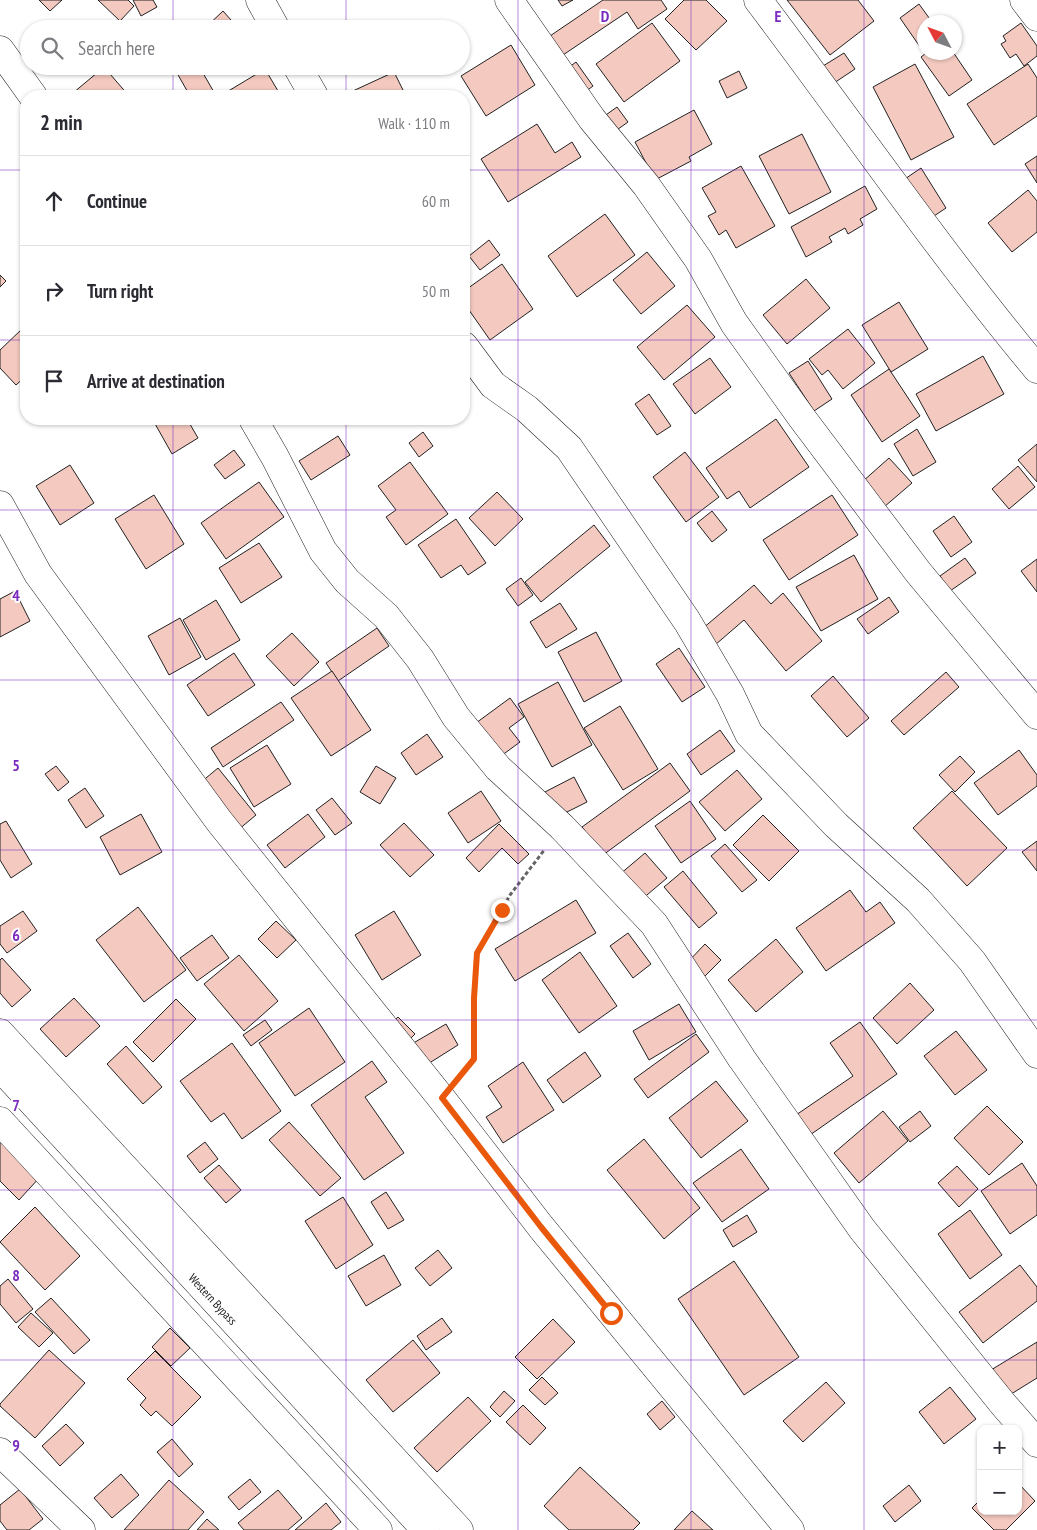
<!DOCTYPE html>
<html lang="en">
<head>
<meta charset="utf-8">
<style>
  body { margin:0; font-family:"PT Sans Narrow",sans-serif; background:#f2f2f3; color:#2b2b33 }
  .controls { position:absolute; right:15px; bottom:15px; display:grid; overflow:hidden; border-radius:10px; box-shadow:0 1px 4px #0004 }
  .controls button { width:45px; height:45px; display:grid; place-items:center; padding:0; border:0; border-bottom:1px solid #e1e1e2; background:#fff; color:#2b2b33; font:25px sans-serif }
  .compass { position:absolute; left:917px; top:15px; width:45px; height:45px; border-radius:50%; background:#fff; box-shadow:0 1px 4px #0004; rotate:311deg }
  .stop { position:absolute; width:15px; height:15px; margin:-11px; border:4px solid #ea580c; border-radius:50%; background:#fff }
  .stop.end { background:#ea580c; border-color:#fff; box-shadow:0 1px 5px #0008 }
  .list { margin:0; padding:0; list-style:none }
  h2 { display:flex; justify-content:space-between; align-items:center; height:65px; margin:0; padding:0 20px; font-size:21px }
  h2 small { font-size:16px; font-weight:400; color:#7c7c81 }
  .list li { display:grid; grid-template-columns:32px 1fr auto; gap:15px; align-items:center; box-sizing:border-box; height:90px; padding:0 20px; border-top:1px solid #e1e1e2 }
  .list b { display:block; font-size:19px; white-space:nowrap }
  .list em { font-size:16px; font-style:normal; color:#7c7c81 }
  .icon { flex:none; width:28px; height:28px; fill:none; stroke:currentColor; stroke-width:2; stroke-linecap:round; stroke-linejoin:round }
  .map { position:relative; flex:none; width:1037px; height:1530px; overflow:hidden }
  .search { position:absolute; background:#fff; box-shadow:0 1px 4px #0004; left:20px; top:20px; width:450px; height:55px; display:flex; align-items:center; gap:12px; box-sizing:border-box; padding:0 18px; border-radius:28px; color:#7c7c81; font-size:19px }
  .panel { position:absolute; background:#fff; box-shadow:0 1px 4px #0004; left:20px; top:90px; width:450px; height:335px; border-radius:20px }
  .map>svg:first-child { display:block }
  .building { fill:#f3c9c0; stroke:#222 }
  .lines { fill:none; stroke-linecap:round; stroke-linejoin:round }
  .minor-casing { stroke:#222; stroke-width:29 }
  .major-casing { stroke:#222; stroke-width:29 }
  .path { stroke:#646464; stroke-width:3; stroke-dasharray:4 2.5; stroke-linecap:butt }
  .minor { stroke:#fff; stroke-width:28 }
  .major { stroke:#fff; stroke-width:28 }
  .route { stroke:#ea580c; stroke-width:6 }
  .grid { fill:none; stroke:#7b2cbf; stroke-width:1; stroke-opacity:0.55 }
  .labels { text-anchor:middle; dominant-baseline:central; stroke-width:4; stroke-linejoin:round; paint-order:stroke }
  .street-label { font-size:12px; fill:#222; stroke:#fff }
  .grid-label { font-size:16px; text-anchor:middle; font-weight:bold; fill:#7b2cbf; stroke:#fff; stroke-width:4; stroke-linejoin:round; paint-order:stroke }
</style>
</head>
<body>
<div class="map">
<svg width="1037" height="1530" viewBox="0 0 1037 1530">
  <rect width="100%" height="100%" fill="#fff"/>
  <g class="building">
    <path d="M39,0H62L50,11Z"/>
    <path d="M98,0H128L134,6L120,21Z"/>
    <path d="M133,0H153L157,7L141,16Z"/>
    <path d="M558,0H573L562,6Z"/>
    <path d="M603,0H661L667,9L638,29L627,12L560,57L547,38Z"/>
    <path d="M684,0H706L727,21L696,50L665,19Z"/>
    <path d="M787,0H858L874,21L830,55Z"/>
    <path d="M919,4L932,22H924V52H953L972,80L949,96L921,57L925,54L900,18Z"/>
    <path d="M223,11L239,29H204Z"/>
    <path d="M652,23L680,61L624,102L596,64Z"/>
    <path d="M1021,23L1037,46V56L1024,66L1016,54L1010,58L1001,44L1006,41L1003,36Z"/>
    <path d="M511,45L535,85L486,116L461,76Z"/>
    <path d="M844,53L855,69L834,83L823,66Z"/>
    <path d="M576,62L593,86L581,95L564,71Z"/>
    <path d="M915,64L954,137L911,160L873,87Z"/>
    <path d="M1028,64L1037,78V116L994,145L967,104Z"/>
    <path d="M173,66H199L215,94L190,96Z"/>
    <path d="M104,67L129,96H76L73,93Z"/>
    <path d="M265,69L281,96H220Z"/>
    <path d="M739,71L747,88L727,98L719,81Z"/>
    <path d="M394,72L406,96H342Z"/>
    <path d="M617,107L628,122L614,132L603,117Z"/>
    <path d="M694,110L712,144L689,157L691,161L655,180L635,142Z"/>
    <path d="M537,124L555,153L572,142L581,157L508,202L481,159Z"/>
    <path d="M802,134L831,192L789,214L759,156Z"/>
    <path d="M1037,156V183L1025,164Z"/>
    <path d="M741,166L775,226L736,248L726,230L719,235L708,216L716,212L702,188Z"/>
    <path d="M921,168L946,208L925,222L899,183Z"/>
    <path d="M865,186L877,209L860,219L863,225L848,234L845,228L829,237L832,242L806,257L791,227Z"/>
    <path d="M1028,190L1037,201V232L1012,252L988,223Z"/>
    <path d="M605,214L635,255L577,297L548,256Z"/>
    <path d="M489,240L500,255L480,270L469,256Z"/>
    <path d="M647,252L675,286L641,314L613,280Z"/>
    <path d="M502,264L533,309L490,340L464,303V291Z"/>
    <path d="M0,275L6,281L0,287Z"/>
    <path d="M806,279L830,308L787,344L763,315Z"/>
    <path d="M899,302L928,349L891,372L862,325Z"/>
    <path d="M687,305L715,337L664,380L637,347Z"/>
    <path d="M22,329L26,334V376L16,385L0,368V350Z"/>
    <path d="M848,329L875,363L843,389L828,370L822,375L809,359Z"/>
    <path d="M983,356L1004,394L936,431L916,394Z"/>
    <path d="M710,358L731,387L695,414L673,384Z"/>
    <path d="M808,361L832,399L814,411L789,373Z"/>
    <path d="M889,369L920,416L882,442L851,395Z"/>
    <path d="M649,394L671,426L657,435L635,404Z"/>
    <path d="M159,419H187L198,438L172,454L154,422Z"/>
    <path d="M776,419L809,467L750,508L739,491L727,499L706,468Z"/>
    <path d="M917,429L936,462L913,476L894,444Z"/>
    <path d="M423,432L433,446L419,457L409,443Z"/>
    <path d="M338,436L350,455L311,480L299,461Z"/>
    <path d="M1037,444V482L1018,460Z"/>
    <path d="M234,450L245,465L225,479L214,465Z"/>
    <path d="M685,452L719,497L686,522L653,477Z"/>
    <path d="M889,458L912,483L884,507L862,482Z"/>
    <path d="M410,462L448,514L406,545L386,517L396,510L378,486Z"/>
    <path d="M70,465L94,503L60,525L36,486Z"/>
    <path d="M1018,466L1035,487L1009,509L992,489Z"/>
    <path d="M259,482L284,517L226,559L201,523Z"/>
    <path d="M497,492L523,519L495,546L469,518Z"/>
    <path d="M154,495L184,544L146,569L115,519Z"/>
    <path d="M832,495L858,535L789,580L763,540Z"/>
    <path d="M712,511L727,530L712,542L697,523Z"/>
    <path d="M954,516L972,542L951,557L933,531Z"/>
    <path d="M456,519L486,563L468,575L461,565L441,578L418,545Z"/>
    <path d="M594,525L610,546L541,602L525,582Z"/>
    <path d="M259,543L282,577L241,603L219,568Z"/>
    <path d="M854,555L878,599L821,631L796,587Z"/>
    <path d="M965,558L976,573L950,591L940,576Z"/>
    <path d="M1037,559V592L1021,571Z"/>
    <path d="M521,578L533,595L518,606L506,589Z"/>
    <path d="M754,585L771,604L783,593L822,641L786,671L744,620L715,645L702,629Z"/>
    <path d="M15,591L30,621L0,637V599Z"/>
    <path d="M889,597L899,612L868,634L857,619Z"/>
    <path d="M216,600L240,640L206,660L183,620Z"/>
    <path d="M560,603L577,629L546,648L530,622Z"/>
    <path d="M180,618L201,657L169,675L148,636Z"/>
    <path d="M377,628L389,646L338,681L326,663Z"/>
    <path d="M596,632L622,681L584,702L558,652Z"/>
    <path d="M292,633L319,662L294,686L266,656Z"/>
    <path d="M679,648L705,687L682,702L656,664Z"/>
    <path d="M234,653L255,685L208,716L187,685Z"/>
    <path d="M332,671L371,730L331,756L291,698Z"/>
    <path d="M946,672L959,687L904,735L891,721Z"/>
    <path d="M833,676L869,718L847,737L811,696Z"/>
    <path d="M558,682L592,745L552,767L518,704Z"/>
    <path d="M510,698L524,717L509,728L520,742L501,756L476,723Z"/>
    <path d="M281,702L294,720L223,767L211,748Z"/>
    <path d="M620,706L658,769L623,790L584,728Z"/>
    <path d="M720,730L735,751L701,775L687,754Z"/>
    <path d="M427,734L443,757L416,775L401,753Z"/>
    <path d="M267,745L291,784L254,807L230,768Z"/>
    <path d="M1019,750L1037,775V786L998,815L974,783Z"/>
    <path d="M960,756L975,772L955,792L939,775Z"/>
    <path d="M670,763L690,791L603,855L582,827Z"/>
    <path d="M56,766L69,782L58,791L45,774Z"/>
    <path d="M376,766L396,778L380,804L360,792Z"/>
    <path d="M218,768L256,815L238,830L200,783Z"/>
    <path d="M737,770L762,799L725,831L699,802Z"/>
    <path d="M574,777L587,802L555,818L543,793Z"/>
    <path d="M85,788L104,816L86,828L68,800Z"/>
    <path d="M481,791L501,821L468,843L448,813Z"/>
    <path d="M952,791L1007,848L967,886L913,828Z"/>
    <path d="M332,798L352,823L335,835L316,810Z"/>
    <path d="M690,801L716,839L681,863L655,826Z"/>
    <path d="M141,814L162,852L120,875L100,837Z"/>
    <path d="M308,814L325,837L285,868L267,845Z"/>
    <path d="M763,815L799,851L769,881L733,845Z"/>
    <path d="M6,821L32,864L11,878L0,860V824Z"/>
    <path d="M404,823L434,855L410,877L380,845Z"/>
    <path d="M499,824L529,854L518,864L502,848L479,872L466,858Z"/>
    <path d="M1037,841V871L1022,852Z"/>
    <path d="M725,844L757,880L742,892L711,856Z"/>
    <path d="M645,853L667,878L641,900L619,875Z"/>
    <path d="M683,871L717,913L699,928L664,887Z"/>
    <path d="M850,890L866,912L880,902L895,923L826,971L796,928Z"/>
    <path d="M576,900L596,933L515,981L495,949Z"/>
    <path d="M138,907L186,970L144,1002L96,940Z"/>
    <path d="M23,911L37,931L7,953L0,944V926Z"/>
    <path d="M394,911L421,955L382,980L355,935Z"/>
    <path d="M276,921L296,940L277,958L258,939Z"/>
    <path d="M628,933L651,964L633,978L610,946Z"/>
    <path d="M212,935L229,958L197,981L180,958Z"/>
    <path d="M776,939L803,972L756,1012L728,980Z"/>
    <path d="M705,944L721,960L700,981L685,965Z"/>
    <path d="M580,952L617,1006L579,1033L542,980Z"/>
    <path d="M239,955L278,1001L244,1031L204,984Z"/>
    <path d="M2,958L31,990L12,1007L0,993V960Z"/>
    <path d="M910,983L934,1010L897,1044L873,1018Z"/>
    <path d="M74,998L100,1026L66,1057L40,1029Z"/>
    <path d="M176,999L196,1019L153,1062L133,1042Z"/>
    <path d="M679,1004L696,1032L649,1060L633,1031Z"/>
    <path d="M309,1008L345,1062L295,1096L259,1043Z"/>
    <path d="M398,1017L415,1034L402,1047L385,1029Z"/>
    <path d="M265,1020L272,1030L251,1046L243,1035Z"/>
    <path d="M860,1022L897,1074L810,1135L796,1115L853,1076L830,1043Z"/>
    <path d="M446,1024L458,1045L423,1067L410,1045Z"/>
    <path d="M956,1031L987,1070L955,1095L924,1056Z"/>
    <path d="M696,1034L709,1052L648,1098L634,1079Z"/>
    <path d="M232,1043L281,1111L242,1139L224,1113L211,1122L180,1081Z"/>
    <path d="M126,1046L162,1087L143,1104L107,1064Z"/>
    <path d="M585,1052L601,1076L563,1103L547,1080Z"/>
    <path d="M372,1061L387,1082L365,1097L404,1153L364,1180L311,1105Z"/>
    <path d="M523,1062L554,1110L503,1143L486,1117L502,1107L488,1086Z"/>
    <path d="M716,1081L748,1121L701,1158L669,1118Z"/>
    <path d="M987,1106L1023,1142L989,1175L954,1138Z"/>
    <path d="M883,1111L908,1141L859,1183L834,1153Z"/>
    <path d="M920,1111L931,1126L910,1142L899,1127Z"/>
    <path d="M289,1122L341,1178L320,1196L269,1140Z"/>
    <path d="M0,1138L40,1177L19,1200L0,1181Z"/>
    <path d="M644,1139L700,1208L664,1239L607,1170Z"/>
    <path d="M205,1142L218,1159L200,1173L187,1156Z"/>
    <path d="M741,1149L769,1189L722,1222L693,1183Z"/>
    <path d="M1022,1163L1037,1186V1215L1010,1234L981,1191Z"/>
    <path d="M219,1165L241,1190L226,1203L204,1178Z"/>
    <path d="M957,1166L978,1189L959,1207L938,1183Z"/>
    <path d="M386,1192L404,1220L388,1229L371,1202Z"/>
    <path d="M343,1197L373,1245L336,1269L305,1221Z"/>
    <path d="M35,1207L80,1256L45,1290L0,1242Z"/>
    <path d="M970,1210L1002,1255L970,1279L938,1234Z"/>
    <path d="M747,1215L757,1232L733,1247L723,1230Z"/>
    <path d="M438,1250L452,1268L430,1286L415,1268Z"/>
    <path d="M384,1255L401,1285L366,1306L348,1276Z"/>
    <path d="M734,1261L799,1357L744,1395L678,1299Z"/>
    <path d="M1020,1265L1037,1287V1301L983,1343L959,1312Z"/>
    <path d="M8,1279L33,1309L16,1323L0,1304V1286Z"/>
    <path d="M51,1298L90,1340L74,1354L35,1312Z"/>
    <path d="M31,1313L53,1333L39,1347L18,1327Z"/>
    <path d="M442,1318L452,1332L426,1350L417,1336Z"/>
    <path d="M553,1319L575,1342L537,1379L515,1357Z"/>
    <path d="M170,1328L190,1348L171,1366L152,1347Z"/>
    <path d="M413,1340L440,1373L393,1412L366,1380Z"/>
    <path d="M1037,1342V1378L1008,1396L991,1370Z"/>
    <path d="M49,1350L85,1383L35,1438L0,1406V1404Z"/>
    <path d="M155,1351L201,1397L172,1426L156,1411L151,1416L140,1405L146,1398L127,1379Z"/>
    <path d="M542,1377L558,1393L545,1405L529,1390Z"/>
    <path d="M826,1382L845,1403L803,1442L783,1421Z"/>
    <path d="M950,1387L976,1419L944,1444L919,1412Z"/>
    <path d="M504,1391L515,1401L500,1417L490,1407Z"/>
    <path d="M468,1397L491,1421L437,1472L414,1448Z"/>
    <path d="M662,1401L675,1417L660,1430L647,1414Z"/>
    <path d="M523,1405L546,1428L530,1445L506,1422Z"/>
    <path d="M66,1424L84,1443L60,1466L42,1446Z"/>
    <path d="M172,1439L193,1464L179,1477L157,1452Z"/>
    <path d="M580,1467L640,1523L633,1530H569L544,1506Z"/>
    <path d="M121,1474L139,1495L112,1518L94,1498Z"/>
    <path d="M250,1479L261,1492L239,1510L228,1497Z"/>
    <path d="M169,1480L204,1512L188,1530H124Z"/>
    <path d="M1018,1483L1035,1501L1006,1530H994L972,1508L981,1499V1511H1018Z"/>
    <path d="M909,1485L921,1501L895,1522L883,1506Z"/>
    <path d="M20,1489L43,1519L29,1530H7L0,1521V1505Z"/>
    <path d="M278,1490L302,1518L288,1530H244L238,1523Z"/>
    <path d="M326,1503L341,1522L331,1530H295Z"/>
    <path d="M692,1511L713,1530H674Z"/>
    <path d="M207,1519L219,1530H197Z"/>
  </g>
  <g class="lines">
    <g class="minor-casing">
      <g id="minor">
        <path d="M260,0L276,29"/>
        <path d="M509,0L592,119L646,185L698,259L734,323L802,418L918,572L1037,715"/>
        <path d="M758,0C851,123 938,250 1037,369"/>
        <path d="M1024,0L1037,17"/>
        <path d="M0,50L33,96"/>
        <path d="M297,66L314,96"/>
        <path d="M464,346L493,385L527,409L569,448L687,621L730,694L749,734L836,825L918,900L972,961L1037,1054"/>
        <path d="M253,419L275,457L323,551L347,581L386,616L420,659L456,717L498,768L562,827L654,924L742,1059L862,1229L1003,1404L1037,1443"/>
        <path d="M0,505L38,574L219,821L442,1099L541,1227L790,1530"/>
        <path d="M0,1033L459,1530"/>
        <path d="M0,1121L378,1530"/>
        <path d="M0,1452L81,1530"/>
      </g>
    </g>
    <g class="major-casing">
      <g id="major">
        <path id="s1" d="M0,1067L426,1530"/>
      </g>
    </g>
    <path class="path" d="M460,1077L474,1059V998L477,953L510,895L545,849"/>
    <use href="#minor" class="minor"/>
    <use href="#major" class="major"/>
  </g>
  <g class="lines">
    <path class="route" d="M502,910L477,953L474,998V1059L442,1098L541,1227L611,1313"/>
  </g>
  <path class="grid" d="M173,0V29M346,0V29M518,0V1530M691,0V1530M864,0V1530M173,66V96M346,66V96M0,170H26M464,170H1037M0,340H26M464,340H1037M173,419V1530M346,419V1530M0,510H1037M0,680H1037M0,850H1037M0,1020H1037M0,1190H1037M0,1360H1037"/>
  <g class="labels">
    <g class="street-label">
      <text stroke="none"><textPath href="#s1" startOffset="315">Western Bypass</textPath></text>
    </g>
  </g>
  <g class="grid-label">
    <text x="605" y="22">D</text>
    <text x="778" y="22">E</text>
    <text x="16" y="601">4</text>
    <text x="16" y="771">5</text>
    <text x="16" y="941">6</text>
    <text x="16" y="1111">7</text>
    <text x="16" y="1281">8</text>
    <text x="16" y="1451">9</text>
  </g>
</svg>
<div class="controls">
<button>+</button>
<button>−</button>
</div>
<svg class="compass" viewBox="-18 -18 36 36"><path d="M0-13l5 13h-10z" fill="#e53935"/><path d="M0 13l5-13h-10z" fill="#7c7c81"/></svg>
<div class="stop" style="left:611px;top:1313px"></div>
<div class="stop end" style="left:502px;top:910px"></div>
<div class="search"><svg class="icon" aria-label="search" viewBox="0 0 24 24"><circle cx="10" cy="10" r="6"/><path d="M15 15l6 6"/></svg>Search here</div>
<section class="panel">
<h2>2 min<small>Walk · 110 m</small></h2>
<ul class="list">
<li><svg class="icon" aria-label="ahead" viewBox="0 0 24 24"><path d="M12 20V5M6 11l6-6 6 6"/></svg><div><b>Continue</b></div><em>60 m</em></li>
<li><svg class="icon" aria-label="right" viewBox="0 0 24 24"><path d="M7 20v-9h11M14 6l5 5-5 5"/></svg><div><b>Turn right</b></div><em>50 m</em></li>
<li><svg class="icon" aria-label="arrive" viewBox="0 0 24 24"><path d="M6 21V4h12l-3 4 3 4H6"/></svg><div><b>Arrive at destination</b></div></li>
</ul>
</section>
</div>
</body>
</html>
